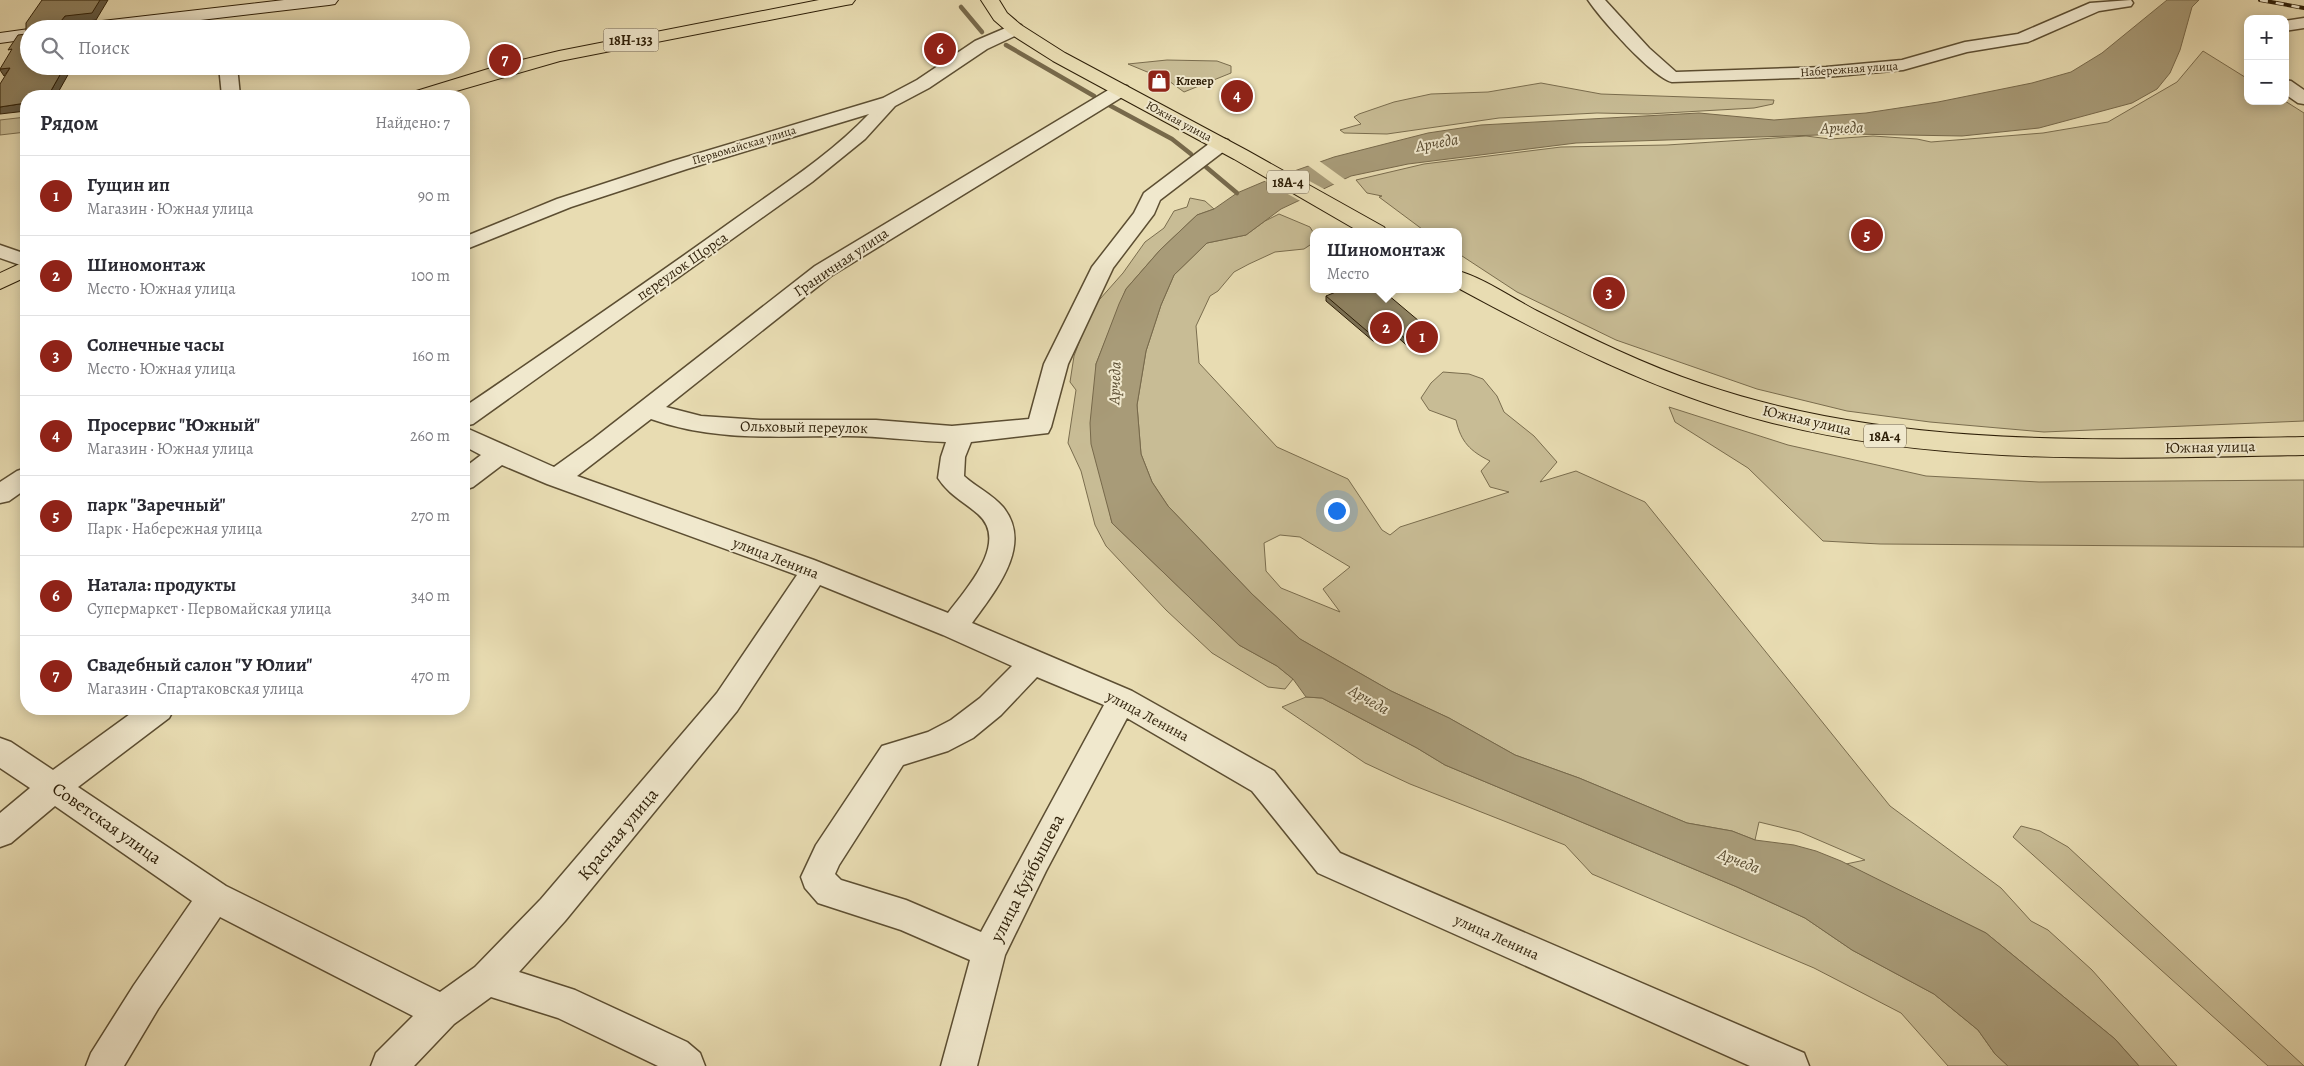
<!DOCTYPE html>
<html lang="ru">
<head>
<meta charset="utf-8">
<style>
  body { margin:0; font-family:Alegreya,serif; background:#f7f7f7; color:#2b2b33 }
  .controls { position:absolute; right:15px; top:15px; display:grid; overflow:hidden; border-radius:10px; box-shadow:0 2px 12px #0003 }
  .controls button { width:45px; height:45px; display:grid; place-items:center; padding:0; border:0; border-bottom:1px solid #e1e1e2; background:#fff; color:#2b2b33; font:25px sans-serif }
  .you { position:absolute; left:1336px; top:510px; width:18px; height:18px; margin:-12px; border:4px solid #fff; border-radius:50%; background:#1a73e8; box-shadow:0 0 0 8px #1a73e833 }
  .badge { display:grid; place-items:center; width:32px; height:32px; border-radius:50%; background:#8f2418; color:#fff; font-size:16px; font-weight:700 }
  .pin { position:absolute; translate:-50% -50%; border:2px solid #fff; box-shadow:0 1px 5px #0006 }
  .popup { position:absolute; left:1310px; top:228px; width:152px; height:65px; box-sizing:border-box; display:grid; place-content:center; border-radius:10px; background:#fff; filter:drop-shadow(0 1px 4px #0005); font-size:16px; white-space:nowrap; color:#7c7c81 }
  .popup b { font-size:19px; color:#2b2b33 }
  .popup::after { content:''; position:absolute; left:50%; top:100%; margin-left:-10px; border:10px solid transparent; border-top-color:#fff }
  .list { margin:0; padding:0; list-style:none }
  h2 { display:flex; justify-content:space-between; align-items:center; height:65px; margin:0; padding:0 20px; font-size:21px }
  h2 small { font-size:16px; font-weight:400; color:#7c7c81 }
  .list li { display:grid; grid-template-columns:32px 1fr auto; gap:15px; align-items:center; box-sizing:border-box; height:80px; padding:0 20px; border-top:1px solid #e1e1e2 }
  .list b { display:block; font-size:19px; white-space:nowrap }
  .list p { margin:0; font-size:16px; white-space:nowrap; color:#7c7c81 }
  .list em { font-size:16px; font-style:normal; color:#7c7c81 }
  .icon { flex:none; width:28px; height:28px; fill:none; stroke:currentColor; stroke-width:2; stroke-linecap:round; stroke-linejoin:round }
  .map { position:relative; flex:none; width:2304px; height:1066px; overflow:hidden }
  .search { position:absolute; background:#fff; box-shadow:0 2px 12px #0003; left:20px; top:20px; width:450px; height:55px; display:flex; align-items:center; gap:12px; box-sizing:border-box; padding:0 18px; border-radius:28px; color:#7c7c81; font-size:19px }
  .panel { position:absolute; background:#fff; box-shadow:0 2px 12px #0003; left:20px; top:90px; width:450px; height:625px; border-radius:20px }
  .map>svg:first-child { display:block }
  .green { fill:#c8bc95; stroke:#7a6d4e; fill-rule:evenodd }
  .water { fill:#a89b78; stroke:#77694b }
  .pier { fill:#e8dcb2 }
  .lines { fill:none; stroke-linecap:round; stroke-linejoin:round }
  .stream { stroke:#77694b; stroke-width:4.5 }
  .street-casing { stroke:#5c4e32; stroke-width:3 }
  .secondary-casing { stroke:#2d1e07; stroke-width:2 }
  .primary-casing { stroke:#2d1e07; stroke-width:2 }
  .street { fill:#f0e8cd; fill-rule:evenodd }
  .secondary { fill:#f0e8cd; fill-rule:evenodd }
  .primary { fill:#e8dcb2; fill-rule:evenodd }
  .rail-casing { stroke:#2d1e07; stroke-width:4 }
  .rail { stroke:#f0e8cd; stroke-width:2.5; stroke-dasharray:8; stroke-linecap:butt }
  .wall { fill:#7a6f53; stroke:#2d1e07 }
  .shaded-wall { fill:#635a43; stroke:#2d1e07 }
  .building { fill:#8e8160; stroke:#2d1e07 }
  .labels { text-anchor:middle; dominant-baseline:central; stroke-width:4; stroke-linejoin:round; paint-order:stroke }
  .far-street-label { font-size:12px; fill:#2d1e07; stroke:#f0e8cd }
  .far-poi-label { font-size:12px; font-weight:bold; fill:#2d1e07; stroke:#f0e8cd; text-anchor:start }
  .shield { fill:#f0e8cd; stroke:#685b42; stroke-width:1 }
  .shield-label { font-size:14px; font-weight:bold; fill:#2d1e07 }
  .street-label { font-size:15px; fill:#2d1e07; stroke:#f0e8cd }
  .water-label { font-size:16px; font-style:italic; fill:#584a2f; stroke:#f0e8cd }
  .near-street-label { font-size:18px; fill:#2d1e07; stroke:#f0e8cd }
</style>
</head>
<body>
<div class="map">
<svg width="2304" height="1066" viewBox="0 0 2304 1066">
  <rect width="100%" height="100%" fill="#e8dcb2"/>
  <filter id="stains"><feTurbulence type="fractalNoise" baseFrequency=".004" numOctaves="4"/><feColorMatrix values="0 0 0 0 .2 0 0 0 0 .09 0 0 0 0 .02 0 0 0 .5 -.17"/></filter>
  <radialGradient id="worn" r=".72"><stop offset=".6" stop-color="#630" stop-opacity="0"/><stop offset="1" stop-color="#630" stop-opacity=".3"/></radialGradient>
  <g class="green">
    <path d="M2203,51L2248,79V101H2285L2304,113V421L2044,432L1930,422L1847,411L1757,389L1616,340L1517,292L1459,254L1458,232H1426L1379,197L1382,196L1367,193L1356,180L1424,164L1561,147L1667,145L1806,136L1830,139L1873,136L1917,139L1931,142L2043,133L2108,122L2177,82Z"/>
    <path d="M1167,60L1217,61L1231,66V73L1184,92L1169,81L1128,64Z"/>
    <path d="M1541,83L1601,94L1774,100L1773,104L1754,108L1648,114L1597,113L1499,118L1387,134L1344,133L1340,130L1361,124L1354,117L1359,114L1394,102L1431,94L1488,92Z"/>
    <path d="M26,117V132L0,135V120Z"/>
    <path d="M1190,198L1205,201L1214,209L1197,215L1160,250L1126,289L1096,364L1104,487L1112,523L1239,645L1277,666L1293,679L1285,689L1268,687L1212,653L1166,610L1106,546L1095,525L1081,471L1068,443L1076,390L1070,382L1074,356L1092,308L1123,273L1145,242L1164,228L1174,211L1187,207Z"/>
    <path d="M1279,214L1310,227L1313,232V243L1304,249L1275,252L1249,264L1234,272L1218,291L1210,296L1196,326L1199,363L1277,447L1348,479L1382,530L1390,535L1400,527L1509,492L1490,487L1481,471L1490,461C1470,451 1461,442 1456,420L1429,410L1421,398L1431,383L1443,372L1469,374L1483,379L1497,396L1504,412L1534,436L1557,462L1540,482L1576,471L1645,502L1890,806L2001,888L2031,921L2048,930L2092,970L2177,1066H2139L2115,1039L1986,933L1846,864L1865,860L1800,832L1759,822L1755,840L1732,831L1687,823L1579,778L1515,755L1449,718L1391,691L1300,639L1252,594L1168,506L1152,482L1141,454L1137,405L1146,351L1161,305L1174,275L1207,243L1246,235L1265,221ZM1280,535L1300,537L1350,567L1323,589L1340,612L1281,588L1266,571L1264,543Z"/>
    <path d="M1669,407L1788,445L1926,476L2039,482L2304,480V547L1880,544L1823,541L1748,468L1675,422Z"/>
    <path d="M1306,697L1322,698L1417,748L1445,765L1737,887L1805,918L1852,950L1934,994L1978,1030L1995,1054L2008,1066H1948L1901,1013L1814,968L1592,874L1565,845L1410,784L1365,763L1282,707Z"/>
    <path d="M2021,826L2040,831L2068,847L2304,1066H2268L2013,837Z"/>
  </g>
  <path class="water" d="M2167,0H2199L2192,7L2180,50L2170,73L2157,89L2132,103L2039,128L1962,136L1849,134L1576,143L1408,164L1351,176L1281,209L1246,235L1207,243L1174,275L1161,305L1146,351L1137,405L1141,454L1152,482L1168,506L1252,594L1300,639L1391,691L1449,718L1515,755L1579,778L1687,823L1732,831L1755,840L1794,845L1816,851L1841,861L1986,933L2115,1039L2139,1066H2008L1995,1054L1978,1030L1934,994L1852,950L1805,918L1737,887L1445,765L1417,748L1322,698L1306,697L1293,679L1277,666L1239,645L1112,523L1091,444L1090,423L1096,364L1119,304L1126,289L1160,250L1197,215L1214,209L1237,193L1263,182L1334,157L1428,133L1481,125L1699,113L1774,120L1866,113L1938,102L2032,83L2071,72L2102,53Z"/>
  <g class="pier">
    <path d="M1318,160L1347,181L1336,186L1306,164Z"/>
    <path d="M1289,170L1326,190L1302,202L1263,180Z"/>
  </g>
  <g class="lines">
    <g class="stream">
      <path d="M961,7L982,32"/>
      <path d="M1006,45L1094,96"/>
      <path d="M1109,105L1172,139L1191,154"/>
      <path d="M1206,167L1237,193"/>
    </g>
    <g class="street-casing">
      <g id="street">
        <path d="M1588,0H1605L1649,48L1676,72L1826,67L1902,60L1965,42L2018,34L2090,3L2131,0L2133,3L2131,6L2099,11L2028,42L1967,52L1903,70L1826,77L1672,82C1652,77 1600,18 1588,0Z"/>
        <path d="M2304,18V28L2285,31V21Z"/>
        <path d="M1015,24L1021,25L1023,29L1021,33L987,49L929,88L895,106L865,139L812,182L473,424L464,426V407C555,345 646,283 735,219C781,186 830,155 869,114L687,169L571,207L464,250V237L557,199L673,161L883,98L917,80L975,41Z"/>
        <path d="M219,66H237L240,96H222Z"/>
        <path d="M2285,80L2291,81L2304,90V104L2298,103L2285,94Z"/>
        <path d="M1121,85L1127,86L1130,90L1127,94L831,276L666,407L701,416L760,420H876L952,426L1029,419L1044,364L1092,267L1134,213L1144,193L1214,140L1221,138L1228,140L1231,144L1228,148L1160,200L1154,214L1113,268L1068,364L1051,427L1048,433L971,442L965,457L964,476C976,487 992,494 1003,507C1034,545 995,591 972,623L1132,691L1274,771L1340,853L1804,1053L1809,1066H1750L1318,873L1252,791L1127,718L1046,871L1005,955L977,1066H941L970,960L901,930L818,903L805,888L801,877L816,845L882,746L928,732L951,720L980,698L1012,666L943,635L820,585L737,711L565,921L519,972L575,990L687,1042L700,1053L705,1066H658L558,1018L491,997L454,1024L414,1066H371L376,1053L413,1016L220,917L158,1009L124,1066H86L91,1053L134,985L192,901L55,806L11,843L0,847V813L30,788L0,768V738L11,742L53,770L137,709H174L169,718L78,787L226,886L440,992L475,967L541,899L717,693L797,575L547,484L502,465L473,487L464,490V468L481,455L464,446V427L554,467L593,439L815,266L1115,86ZM651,419C714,442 781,436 847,436C881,436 913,441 946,442L941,457L938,478C948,494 964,502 978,514C1010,542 966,589 948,613L814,560L577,476ZM1037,677L1104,705L981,932L906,900L841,880L835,874L839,865L903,765L948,751L973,738L1001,715Z"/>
        <path d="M0,245L26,254V267L0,258Z"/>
        <path d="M26,468V489L9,501L0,503V482L17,471Z"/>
      </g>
    </g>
    <g class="secondary-casing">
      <g id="secondary">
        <path d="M284,0H338L335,4L329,5L124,29H67L70,25L76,24Z"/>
        <path d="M29,29V39L0,43V33Z"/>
      </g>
    </g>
    <g class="primary-casing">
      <g id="primary">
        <path d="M819,0H855L852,4L846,5L560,61L439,96H410L413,92L501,65L559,51Z"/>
        <path d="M981,0H999L1007,13L1021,25L1065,53L1248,151L1384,227L1387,232H1360L1234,159L1053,61L1009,33L994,20Z"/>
        <path d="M26,261V277L0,289V273Z"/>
        <path d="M1458,271C1482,277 1514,299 1537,311C1590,338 1645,365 1702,384C1895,450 2103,440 2304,437V455C2125,458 1940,467 1765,421C1656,392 1556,341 1458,288Z"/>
      </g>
    </g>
    <use href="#street" class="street"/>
    <use href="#secondary" class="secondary"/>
    <use href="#primary" class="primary"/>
    <g class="rail-casing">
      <path id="rail" d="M2260,0L2304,8"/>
    </g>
    <use href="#rail" class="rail"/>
  </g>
  <path class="wall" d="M1326,296L1438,342L1414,352L1393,333L1373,341L1326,301Z"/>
  <g class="shaded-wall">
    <path d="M100,0H108L96,20L70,23L66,28L61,21L65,16Z"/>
    <path d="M86,24L89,29H83Z"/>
    <path d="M65,66H73L56,96H48Z"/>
    <path d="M10,68L4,76L0,70V69Z"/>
    <path d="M26,103V111L0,114V107Z"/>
    <path d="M1394,328L1393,333L1373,341L1374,337Z"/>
    <path d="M1438,337V342L1414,352L1415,348Z"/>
  </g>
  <g class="building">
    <path d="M42,0H100L92,13L65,16L61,21L63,24H86L83,29H29V66H65L48,96H26V103L0,107V84L10,68L0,69L12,49L8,50L18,35L26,34V23Z"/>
    <path d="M1343,289H1381L1438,337L1415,348L1394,328L1374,337L1326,296Z"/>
  </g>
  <defs>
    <g id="shop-square" transform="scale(1.25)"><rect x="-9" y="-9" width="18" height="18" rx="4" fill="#8f2418" stroke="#f0e8cd"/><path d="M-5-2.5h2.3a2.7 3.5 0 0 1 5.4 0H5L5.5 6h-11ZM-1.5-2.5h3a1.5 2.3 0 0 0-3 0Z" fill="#fff"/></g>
  </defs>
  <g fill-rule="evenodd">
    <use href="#shop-square" x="1159" y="81"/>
  </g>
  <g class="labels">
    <g class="far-street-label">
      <text transform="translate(1849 69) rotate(-4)">Набережная улица</text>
      <text transform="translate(1179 121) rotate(28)">Южная улица</text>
      <text transform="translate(744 145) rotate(-17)">Первомайская улица</text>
    </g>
    <g class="far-poi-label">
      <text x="1176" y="81">Клевер</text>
    </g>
    <g class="shield">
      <rect x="603.5" y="28.5" width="55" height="23" rx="4"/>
      <rect x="1267" y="170.5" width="42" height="23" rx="4"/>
      <rect x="1864" y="424.5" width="42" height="23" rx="4"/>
    </g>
    <g class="shield-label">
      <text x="631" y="40">18Н-133</text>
      <text x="1288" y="182">18А-4</text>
      <text x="1885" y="436">18А-4</text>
    </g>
    <g class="street-label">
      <text transform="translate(841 262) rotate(-34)">Граничная улица</text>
      <text transform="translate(682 266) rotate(-35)">переулок Щорса</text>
      <text transform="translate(1807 420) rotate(13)">Южная улица</text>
      <text transform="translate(804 427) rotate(1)">Ольховый переулок</text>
      <text transform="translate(2210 447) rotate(-1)">Южная улица</text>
      <text transform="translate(776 558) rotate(21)">улица Ленина</text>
      <text transform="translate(1148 716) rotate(28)">улица Ленина</text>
      <text transform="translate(1497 937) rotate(24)">улица Ленина</text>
    </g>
    <g class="water-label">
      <text transform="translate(1842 128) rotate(-1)">Арчеда</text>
      <text transform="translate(1437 143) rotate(-10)">Арчеда</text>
      <text transform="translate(1115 383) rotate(-88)">Арчеда</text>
      <text transform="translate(1369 700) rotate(30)">Арчеда</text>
      <text transform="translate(1739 861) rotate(21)">Арчеда</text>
    </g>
    <g class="near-street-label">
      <text transform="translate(107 823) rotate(35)">Советская улица</text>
      <text transform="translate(618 834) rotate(-50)">Красная улица</text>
      <text transform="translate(1027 878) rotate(-63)">улица Куйбышева</text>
    </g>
  </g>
  <rect width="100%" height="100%" filter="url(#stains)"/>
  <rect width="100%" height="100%" fill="url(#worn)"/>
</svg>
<div class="controls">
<button>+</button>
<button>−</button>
</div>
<div class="you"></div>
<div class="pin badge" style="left:1422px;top:337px">1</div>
<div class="pin badge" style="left:1386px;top:328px">2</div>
<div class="popup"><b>Шиномонтаж</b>Место</div>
<div class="pin badge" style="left:1609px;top:293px">3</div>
<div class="pin badge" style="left:1237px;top:96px">4</div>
<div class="pin badge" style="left:1867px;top:235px">5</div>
<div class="pin badge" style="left:940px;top:49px">6</div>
<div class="pin badge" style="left:505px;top:60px">7</div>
<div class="search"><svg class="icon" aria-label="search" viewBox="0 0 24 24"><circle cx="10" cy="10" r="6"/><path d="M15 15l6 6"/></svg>Поиск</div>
<section class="panel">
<h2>Рядом<small>Найдено: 7</small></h2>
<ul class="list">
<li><span class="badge">1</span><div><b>Гущин ип</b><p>Магазин · Южная улица</p></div><em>90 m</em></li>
<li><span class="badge">2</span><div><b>Шиномонтаж</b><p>Место · Южная улица</p></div><em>100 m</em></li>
<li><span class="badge">3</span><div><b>Солнечные часы</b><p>Место · Южная улица</p></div><em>160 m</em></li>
<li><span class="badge">4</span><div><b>Просервис &quot;Южный&quot;</b><p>Магазин · Южная улица</p></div><em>260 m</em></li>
<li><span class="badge">5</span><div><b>парк &quot;Заречный&quot;</b><p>Парк · Набережная улица</p></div><em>270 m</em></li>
<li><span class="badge">6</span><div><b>Натала: продукты</b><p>Супермаркет · Первомайская улица</p></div><em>340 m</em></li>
<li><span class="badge">7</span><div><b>Свадебный салон &quot;У Юлии&quot;</b><p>Магазин · Спартаковская улица</p></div><em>470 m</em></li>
</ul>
</section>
</div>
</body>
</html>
